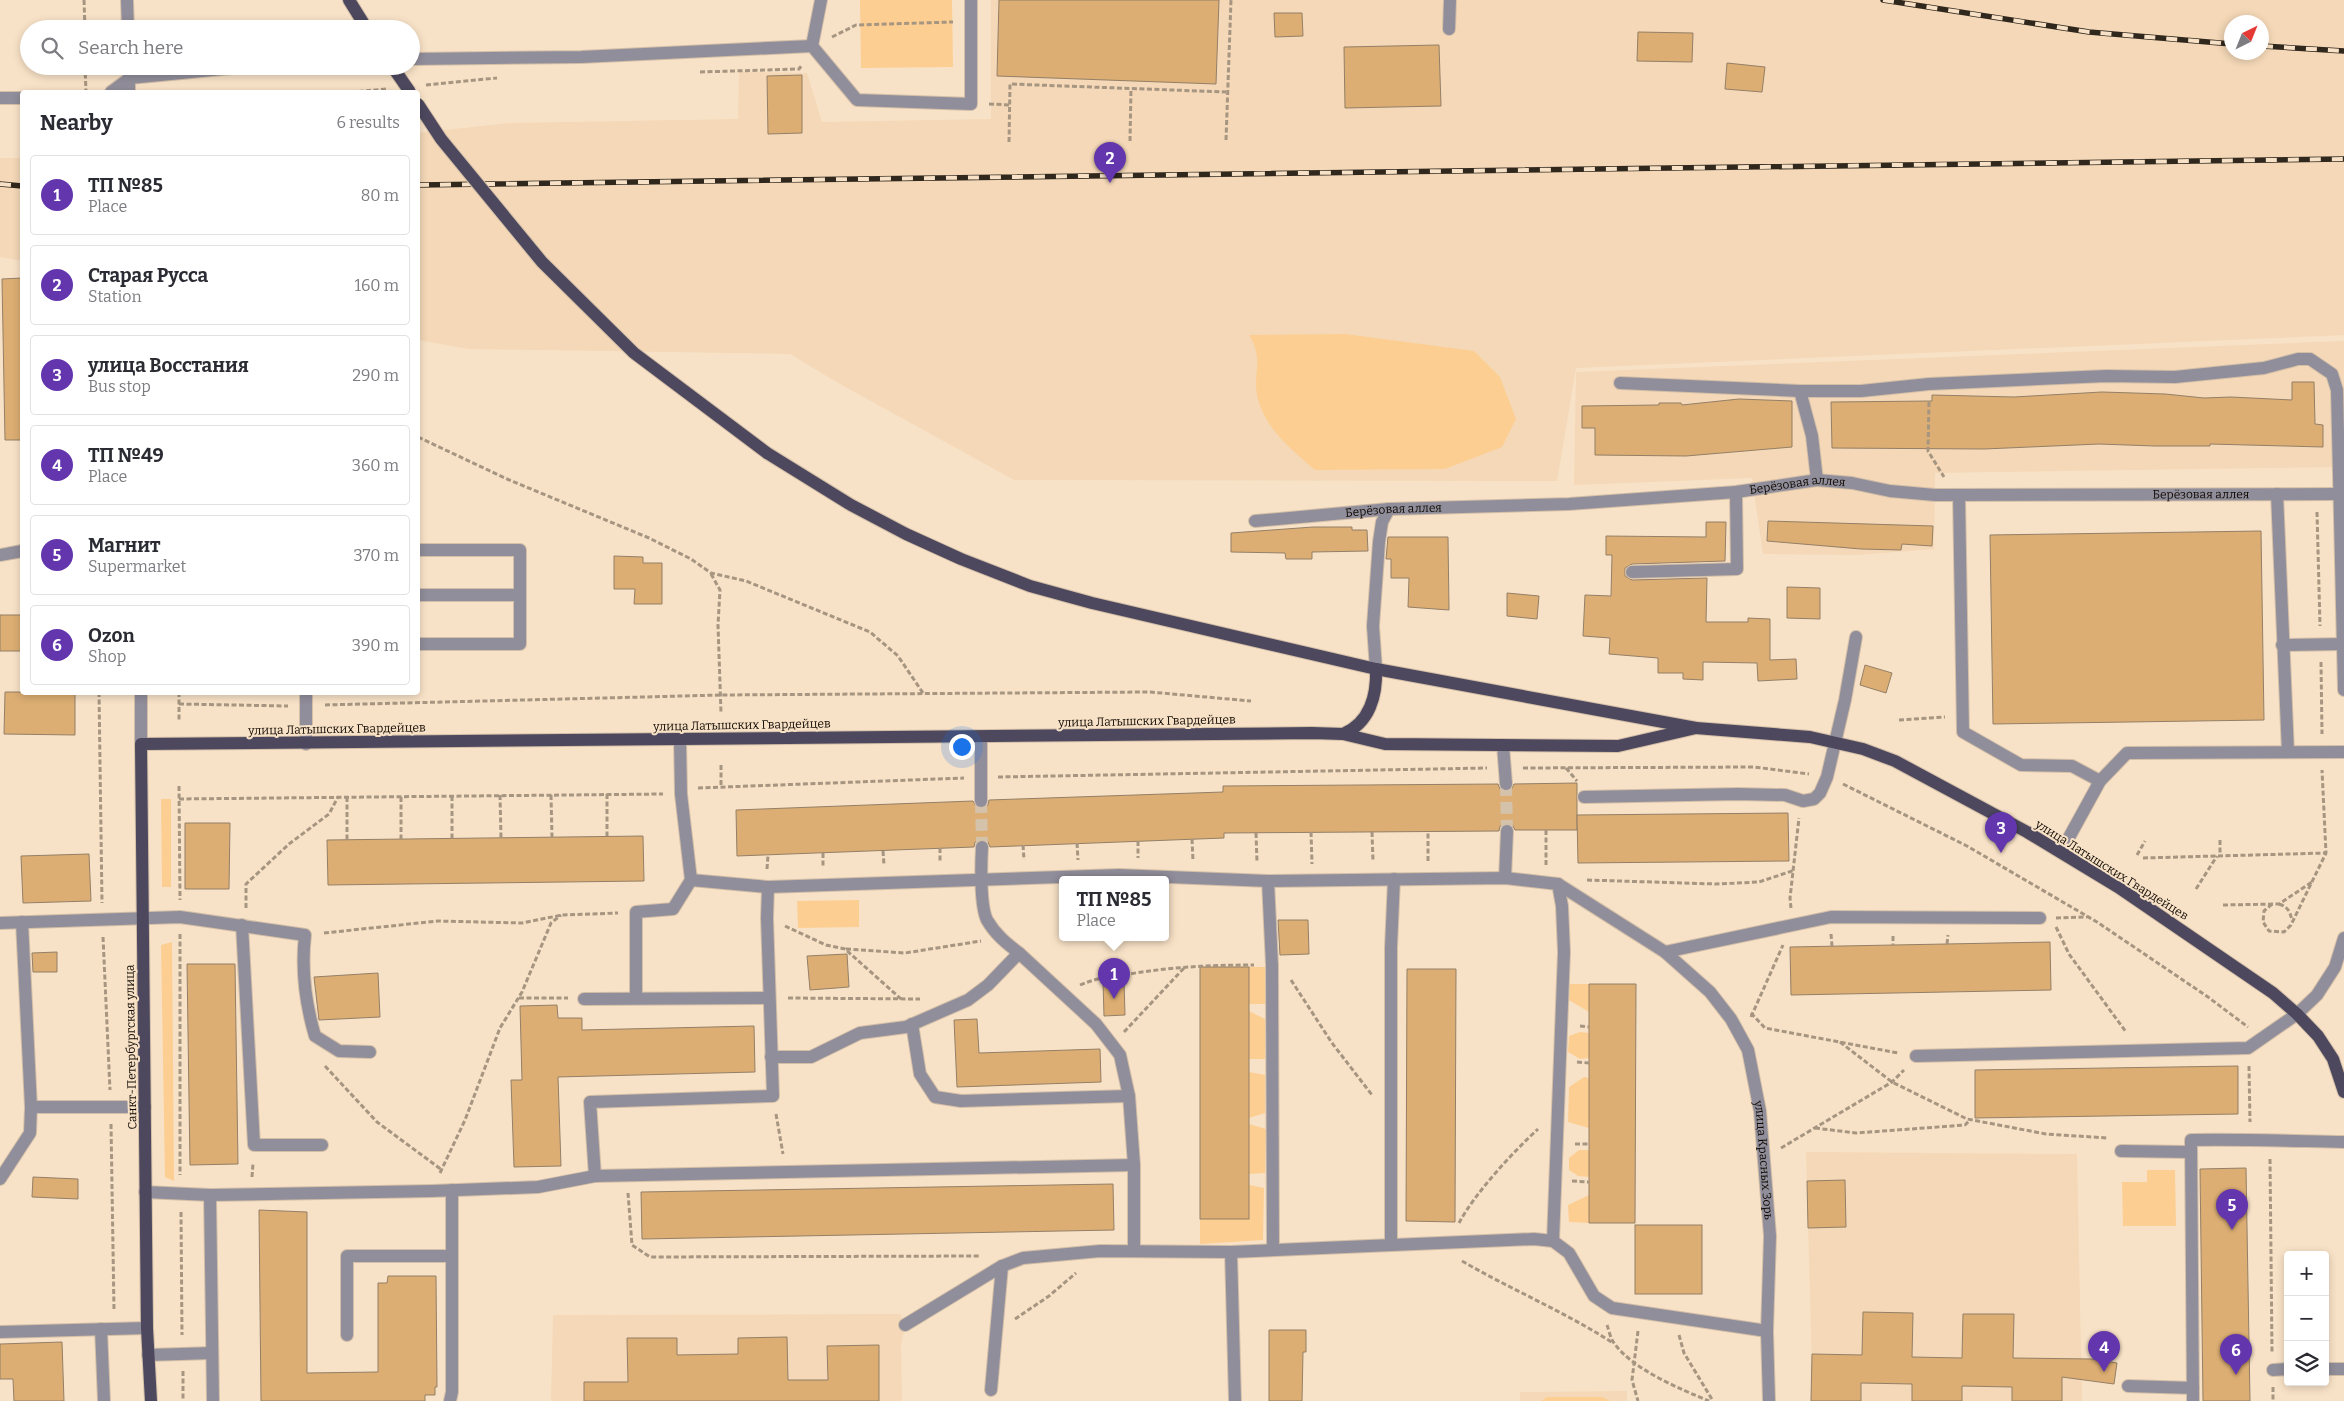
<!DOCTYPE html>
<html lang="en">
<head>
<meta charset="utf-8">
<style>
  body { margin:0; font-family:Bitter,serif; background:#f2f2f3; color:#2b2b33 }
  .controls { position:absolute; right:15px; bottom:15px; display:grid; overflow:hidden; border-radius:5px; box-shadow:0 2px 8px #0003 }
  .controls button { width:45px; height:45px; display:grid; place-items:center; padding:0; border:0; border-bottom:1px solid #e1e1e2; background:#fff; color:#2b2b33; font:25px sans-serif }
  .compass { position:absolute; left:2224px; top:15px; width:45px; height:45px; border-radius:50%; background:#fff; box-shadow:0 2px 8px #0003; rotate:43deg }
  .you { position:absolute; left:961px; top:746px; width:18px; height:18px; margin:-12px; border:4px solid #fff; border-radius:50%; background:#1a73e8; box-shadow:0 0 0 8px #1a73e833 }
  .badge { display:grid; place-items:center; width:32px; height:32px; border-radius:50%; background:#6436ae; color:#fff; font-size:16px; font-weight:700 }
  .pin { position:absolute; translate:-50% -41px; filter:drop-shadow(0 1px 2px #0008) }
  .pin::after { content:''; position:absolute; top:26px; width:18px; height:15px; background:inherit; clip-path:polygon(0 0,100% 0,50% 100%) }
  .popup { position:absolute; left:1059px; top:876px; width:110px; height:65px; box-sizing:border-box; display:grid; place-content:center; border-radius:5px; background:#fff; filter:drop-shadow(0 1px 4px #0005); font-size:16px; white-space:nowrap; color:#7c7c81 }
  .popup b { font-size:19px; color:#2b2b33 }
  .popup::after { content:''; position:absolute; left:50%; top:100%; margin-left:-10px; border:10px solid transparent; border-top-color:#fff }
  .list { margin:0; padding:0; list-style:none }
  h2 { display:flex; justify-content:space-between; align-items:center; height:65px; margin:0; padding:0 20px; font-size:21px }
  h2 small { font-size:16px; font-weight:400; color:#7c7c81 }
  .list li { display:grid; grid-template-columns:32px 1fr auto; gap:15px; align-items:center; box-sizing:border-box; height:80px; margin:0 10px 10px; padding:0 10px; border:1px solid #e1e1e2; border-radius:5px }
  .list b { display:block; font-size:19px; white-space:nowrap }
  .list p { margin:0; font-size:16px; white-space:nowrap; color:#7c7c81 }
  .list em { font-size:16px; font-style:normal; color:#7c7c81 }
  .icon { flex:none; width:28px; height:28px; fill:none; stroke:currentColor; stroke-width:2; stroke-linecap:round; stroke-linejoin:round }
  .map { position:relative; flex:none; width:2344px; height:1401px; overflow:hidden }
  .search { position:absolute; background:#fff; box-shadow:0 2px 8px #0003; left:20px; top:20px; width:400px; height:55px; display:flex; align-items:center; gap:12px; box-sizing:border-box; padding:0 18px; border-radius:28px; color:#7c7c81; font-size:19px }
  .panel { position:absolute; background:#fff; box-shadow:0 2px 8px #0003; left:20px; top:90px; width:400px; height:605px; border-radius:5px }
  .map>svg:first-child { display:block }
  .built { fill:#f4d8b7; fill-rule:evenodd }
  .green { fill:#fdce92 }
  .building { fill:#dcae73; stroke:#947f67 }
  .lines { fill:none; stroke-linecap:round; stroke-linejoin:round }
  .minor-tunnel { stroke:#d5c2aa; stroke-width:12; stroke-dasharray:12 6; stroke-linecap:butt }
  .minor-casing { stroke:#d3bfa8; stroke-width:14 }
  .major-casing { stroke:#d3bfa8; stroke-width:14 }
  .path { stroke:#a69581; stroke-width:3; stroke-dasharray:5 2.5; stroke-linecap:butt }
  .minor { stroke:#918e9b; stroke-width:12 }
  .major { stroke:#4d485e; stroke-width:12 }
  .rail-casing { stroke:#30271d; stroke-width:5.5 }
  .rail { stroke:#f8e2c7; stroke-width:4; stroke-dasharray:11; stroke-linecap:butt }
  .major-bridge-casing { stroke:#d3bfa8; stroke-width:14; stroke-linecap:butt }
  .major-bridge { stroke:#4d485e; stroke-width:12 }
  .labels { text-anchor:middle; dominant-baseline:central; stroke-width:4; stroke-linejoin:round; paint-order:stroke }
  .street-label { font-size:12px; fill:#110a03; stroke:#f8e2c7 }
</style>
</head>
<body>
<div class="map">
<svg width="2344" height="1401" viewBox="0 0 2344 1401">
  <rect width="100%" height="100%" fill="#f8e2c7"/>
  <g class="built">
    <path d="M991,0H2344V335L1576,368L1557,481L1014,480L833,380L790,354L469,349L418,340V133L509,123L738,119L739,72L807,73L822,122L991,119ZM2232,22H2262V52H2232Z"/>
    <path d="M0,158H22V261L0,257Z"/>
    <path d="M2344,341V467L1935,473L1934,549L1858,555L1763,554L1752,478L1574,485L1576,372Z"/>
    <path d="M1806,1152L2077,1154L2082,1401H1813Z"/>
    <path d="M900,1314L905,1325L901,1345L902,1401H551L553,1315Z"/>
    <path d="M1627,1391V1401H1520V1392Z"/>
  </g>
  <g class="green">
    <path d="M860,0H952L953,67L861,68Z"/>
    <path d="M1345,334L1474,351L1500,377L1516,419L1502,447L1445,469L1315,470C1291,449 1264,428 1257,395C1253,371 1264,359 1249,335Z"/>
    <path d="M161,799H171V887H162Z"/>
    <path d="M859,900V927L798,928L797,901Z"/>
    <path d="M172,942L174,1181L165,1177L161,945Z"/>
    <rect x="1249" y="967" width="16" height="37"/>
    <path d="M1570,984H1589V1012L1569,1000Z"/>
    <path d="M1249,1011L1265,1019V1059H1249Z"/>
    <path d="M1580,1032L1589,1033V1058L1580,1059L1568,1052L1569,1036Z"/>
    <path d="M1249,1072L1265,1075V1113L1249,1118Z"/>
    <path d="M1584,1077L1589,1078V1128L1568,1122L1569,1087Z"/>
    <path d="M1249,1124L1266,1129L1265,1173L1249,1174Z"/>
    <path d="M1579,1150H1589V1177L1578,1176L1569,1170V1158Z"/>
    <path d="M2147,1170H2175L2176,1226H2123L2122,1182H2147Z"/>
    <path d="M1249,1185L1264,1188L1263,1240L1200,1244V1219H1249Z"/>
    <path d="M1589,1195V1223L1569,1222L1568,1205Z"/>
    <path d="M1547,1397H1602L1610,1401H1541Z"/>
  </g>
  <g class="building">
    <path d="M999,0H1219L1216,84L997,76Z"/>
    <path d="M1274,13H1302L1303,36L1275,37Z"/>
    <path d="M1638,32L1693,33L1692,62L1637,61Z"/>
    <path d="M1439,45L1441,106L1345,108L1344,47Z"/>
    <path d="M1727,63L1765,67L1762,92L1725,89Z"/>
    <path d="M802,75V133L768,134L767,76Z"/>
    <path d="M22,278V440H5L2,279Z"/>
    <path d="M2292,382H2314L2315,424L2323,425V447L2210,444V446H2155L2099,444L1984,449L1832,448L1831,402L1932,401V395L2014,397L2102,392L2165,394L2204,398L2231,397L2292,400Z"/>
    <path d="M1739,399L1792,401V447L1686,456L1595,455V428H1582V406L1659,405V403H1681L1682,405Z"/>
    <path d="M1768,521L1933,526L1932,546L1902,544L1901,550L1861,549L1767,541Z"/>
    <path d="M1706,522H1726L1725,561L1632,564L1625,568V576L1632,580L1707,578L1706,622H1748V618L1770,619V660L1796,659L1797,679L1758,681L1757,663L1703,662V680L1683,679V673H1658V658L1609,654L1610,638L1583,636L1585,595L1611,596L1612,555H1606V536L1706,537Z"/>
    <path d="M1313,527H1352V530H1367L1368,551L1312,552V559H1286L1285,553L1231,552V533Z"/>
    <path d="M2261,531L2264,720L1993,724L1990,535Z"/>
    <path d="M1388,537H1448L1449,610L1408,607L1409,578H1391V559H1386Z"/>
    <path d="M614,556L643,557V563H662V604H634L635,589H614Z"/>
    <path d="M1787,587L1820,588V619L1787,618Z"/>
    <path d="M1507,593L1539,596L1537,619L1507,616Z"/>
    <rect x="0" y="615" width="22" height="36"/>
    <path d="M1865,665L1892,673L1886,693L1860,685Z"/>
    <path d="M5,692H75V735L4,734Z"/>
    <path d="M1577,783V830H1515L1512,824L1507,823L1500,826L1499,831L1224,833V838L990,847L987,840L982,839L975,842L974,847L737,856L736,810L973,801L977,808L981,809L988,805L989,800L1223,792V786L1498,784L1500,789L1506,792L1511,790L1514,784Z"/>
    <path d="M1788,813L1789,861L1578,863L1577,815Z"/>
    <path d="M185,823H230L229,889H185Z"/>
    <path d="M643,836L644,881L328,885L327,840Z"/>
    <path d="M89,854L91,901L23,903L21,856Z"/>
    <path d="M1278,920H1308L1309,954L1280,955Z"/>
    <path d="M2050,942L2051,990L1791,995L1790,947Z"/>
    <path d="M57,952V972H33L32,953Z"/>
    <path d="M847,954L849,987L810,990L807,956Z"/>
    <path d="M187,964H235L238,1164L190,1165Z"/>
    <rect x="1200" y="967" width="49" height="252"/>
    <path d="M1407,969H1456L1455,1222L1406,1221Z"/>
    <path d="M378,973L380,1017L319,1020L314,977Z"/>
    <path d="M1124,981L1125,1015L1104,1016L1103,982Z"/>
    <path d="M1589,984H1636L1635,1223H1589Z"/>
    <path d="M557,1005L558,1018H582V1030L754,1026L755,1072L558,1077L561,1166L514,1167L511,1080H522L520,1006Z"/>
    <path d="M977,1019L979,1053L1100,1049L1101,1082L957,1087L954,1020Z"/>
    <path d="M2238,1066V1114L1975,1118V1070Z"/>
    <path d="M2246,1168L2250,1401H2203L2200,1169Z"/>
    <path d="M33,1177L78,1179V1199L32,1197Z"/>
    <path d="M1845,1180L1846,1227L1808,1228L1807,1181Z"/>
    <path d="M1113,1184L1114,1230L642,1239L641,1192Z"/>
    <path d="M259,1210L307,1212V1373L378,1372V1283H387L388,1276H436L437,1387H435V1395H425V1401H261Z"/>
    <rect x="1635" y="1225" width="67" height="69"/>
    <path d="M1863,1312L1913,1313L1912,1357L1962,1358L1963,1314H2014L2013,1358L2092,1359L2117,1363L2114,1384L2062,1377V1401H2012V1387L1962,1386V1401H1912V1384L1861,1383V1401H1811L1812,1354L1862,1355Z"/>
    <path d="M1269,1330H1306V1352H1303L1302,1401H1269Z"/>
    <path d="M787,1337L788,1380H828L827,1346L879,1345V1401H584V1382H628L627,1338H677V1355L738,1354V1338Z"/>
    <path d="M62,1342L64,1401H14L13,1379H0V1344Z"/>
  </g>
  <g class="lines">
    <g class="minor-tunnel">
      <path d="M1506,784L1507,831"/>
      <path d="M981,801L982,847"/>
    </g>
    <g class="minor-casing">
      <g id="minor">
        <path d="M127,0L128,29"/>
        <path d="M821,0L812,46L857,100L971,104V0"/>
        <path d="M1449,29L1450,0"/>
        <path d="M411,59L581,57L812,46"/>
        <path d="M130,78L253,66"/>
        <path d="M111,92L130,78"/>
        <path d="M129,92V66"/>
        <path d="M0,98H22"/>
        <path d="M1620,383L1800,391H1861L1929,384L2106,376L2175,377L2264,368L2298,359H2310L2332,374L2337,390L2344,690"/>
        <path d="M1800,391L1812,436L1817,480"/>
        <path d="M2277,494L2288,752"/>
        <path d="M1959,495L1963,732L2021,765L2072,766L2100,781"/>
        <path id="s1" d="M1255,521L1389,509L1569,504L1736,492L1817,480L1852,483L1890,491L1935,495L2339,494"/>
        <path d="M418,550H520V644H418"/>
        <path d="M0,555L22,551"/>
        <path d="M1632,572L1737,569L1736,492"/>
        <path d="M418,595H520"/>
        <path d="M2282,645L2344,644"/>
        <path d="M1376,669L1373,626L1379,542L1382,522L1389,509"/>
        <path d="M306,692V744"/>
        <path d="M141,744V692"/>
        <path d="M1503,745L1506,784"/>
        <path d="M1584,797L1738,794L1785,795L1803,801L1814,799L1820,793L1827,777L1845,700L1856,637"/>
        <path d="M981,801V737"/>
        <path d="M982,847C981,864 980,906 987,920C995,934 1006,943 1019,953"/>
        <path d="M2061,852L2100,781L2127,753L2344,752"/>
        <path d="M1505,878L1507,831"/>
        <path d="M691,880L768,887L1119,875L1268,881L1505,878L1558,884L1562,906L1564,952L1553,1241L1534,1239L1231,1252L1100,1251L1023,1258L1002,1266L905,1325"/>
        <path d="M1268,881L1272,965L1273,1249"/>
        <path id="s2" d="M1558,884L1665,952L1710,992L1731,1019L1748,1050L1760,1111L1770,1236L1767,1331L1769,1401"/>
        <path d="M0,923L180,917L305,935C301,971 305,1002 315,1036L339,1051L370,1052"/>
        <path d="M242,925L254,1145H322"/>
        <path d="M1665,952L1831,917L2040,918"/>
        <path d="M636,998V912L673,909L691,880L681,794L680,739"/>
        <path d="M584,999L769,998"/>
        <path d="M912,1024L920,1074L935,1097L961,1101L1129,1096"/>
        <path d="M1916,1056L2248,1048L2297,1014L2317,995L2335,967L2344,938"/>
        <path d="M771,1057H811L860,1033L906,1027L968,1000L988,985L1019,953L1096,1024L1120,1055L1129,1096L1134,1165V1251"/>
        <path d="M31,1107H145"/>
        <path d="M2121,1151L2191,1152"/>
        <path d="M595,1176L590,1102L773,1096L767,918L768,887"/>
        <path d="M0,1179L30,1133L31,1107L22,922"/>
        <path d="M145,1192L210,1195L432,1191L538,1187L595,1176L1134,1165"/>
        <path d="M210,1195L213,1401"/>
        <path d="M1553,1241L1569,1253L1594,1296L1612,1308L1767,1331"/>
        <path d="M1391,1244V947L1394,879"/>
        <path d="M1231,1252L1235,1401"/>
        <path d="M101,1329L104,1401"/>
        <path d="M0,1332L147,1328"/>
        <path d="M347,1335V1256H451"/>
        <path d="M148,1355L212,1353"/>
        <path d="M2325,1369H2344"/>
        <path d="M2273,1370L2288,1369"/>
        <path d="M2128,1386L2193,1388"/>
        <path d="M991,1390L1002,1266"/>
        <path d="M450,1401L452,1392V1190"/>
        <path d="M2193,1401L2191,1140C2242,1139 2293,1141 2344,1142"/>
      </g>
    </g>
    <g class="major-casing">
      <g id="major">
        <path d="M349,0L367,29"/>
        <path d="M767,453L851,505L906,534L961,559L1030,586L1092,603L1376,669L1696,728L1810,737L1863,749L1895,761L2027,832L2118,887L2273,993L2297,1014L2318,1036L2333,1059L2344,1092"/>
        <path d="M1343,734C1370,723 1377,695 1376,669"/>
        <path d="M151,1401L147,1328L141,744L1312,733L1343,734L1385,744L1618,746L1696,728"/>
      </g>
    </g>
    <g class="path">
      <path d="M84,0L85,29"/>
      <path d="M832,37L856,25L953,22"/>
      <path d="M85,66L86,92"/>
      <path d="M700,72L799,69L802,65"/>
      <path d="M426,85L497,78"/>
      <path d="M351,92L387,89"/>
      <path d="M989,104L1010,105"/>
      <path d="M1226,140L1231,0"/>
      <path d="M1130,141L1131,89"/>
      <path d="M1009,142L1010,84L1226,92"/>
      <path d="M1929,402L1928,451L1944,477"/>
      <path d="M418,437L507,479L649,538L691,559L711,573L746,581L870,632L898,656L923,693"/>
      <path d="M2317,512L2320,626"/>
      <path d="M711,574L720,590L718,625L721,713"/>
      <path d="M2321,662L2322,734"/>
      <path d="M99,692L102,903"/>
      <path d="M179,692V720"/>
      <path d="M179,704L288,706"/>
      <path d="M325,705L722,695L1150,692L1251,701"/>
      <path d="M1899,720L1945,717"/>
      <path d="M721,765V787"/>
      <path d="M1523,768L1754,767L1809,774"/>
      <path d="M1566,768L1577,781"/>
      <path d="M998,777L1487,768"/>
      <path d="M1843,784L1967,846L2097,922L2208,997L2248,1027"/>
      <path d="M179,786L180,900"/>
      <path d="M698,788L964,778"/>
      <path d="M607,794V836"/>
      <path d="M500,795L501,838"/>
      <path d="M551,795L552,837"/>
      <path d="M452,796V839"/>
      <path d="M347,797V840"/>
      <path d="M401,797V839"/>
      <path d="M179,799L663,794"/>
      <path d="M1546,830V865"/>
      <path d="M1311,832L1312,864"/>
      <path d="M1372,832L1373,861"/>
      <path d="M1256,833L1257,862"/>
      <path d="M1192,839L1193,861"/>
      <path d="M2220,840V856"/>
      <path d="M1138,841V858"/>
      <path d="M1077,843L1078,860"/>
      <path d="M1023,845L1024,860"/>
      <path d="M940,848V863"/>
      <path d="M883,851L884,865"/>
      <path d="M823,853V867"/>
      <path d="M2137,855L2145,841"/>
      <path d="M2143,858L2326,853"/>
      <path d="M1428,861V831"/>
      <path d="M767,869L768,855"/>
      <path d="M1587,880L1716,884L1759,882L1795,870"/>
      <path d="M2196,889L2217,856"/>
      <path d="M2272,904L2264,911L2263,922L2269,931L2284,932L2291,925L2326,853L2322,770"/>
      <path d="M2279,904C2288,907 2290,911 2292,921"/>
      <path d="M2223,905L2279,904L2312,882"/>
      <path d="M246,908V884L289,844L329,814L338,797"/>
      <path d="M1791,908L1790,898L1799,818"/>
      <path d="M2056,918L2087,917"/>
      <path d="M785,926L826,945L845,949L901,999"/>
      <path d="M2056,927L2069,954L2126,1032"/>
      <path d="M324,933L438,921L522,923L562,915L618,913"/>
      <path d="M180,934V1175"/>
      <path d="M1831,934L1832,946"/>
      <path d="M1893,936V945"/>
      <path d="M103,937L110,1090"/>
      <path d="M1947,944L1948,935"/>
      <path d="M846,949L905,953L981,941"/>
      <path d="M1291,980L1332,1043L1372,1095"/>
      <path d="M1080,985C1096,978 1112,976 1129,974C1171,967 1212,965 1254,965"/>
      <path d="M519,998H568"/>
      <path d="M788,998L920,999"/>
      <path d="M1751,1013L1765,1028L1898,1053"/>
      <path d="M1751,1017L1783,945"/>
      <path d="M1580,1026L1589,1027"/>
      <path d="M1124,1032L1185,967"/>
      <path d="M1840,1042L1892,1082L1967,1119L2046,1134L2108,1138"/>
      <path d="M1577,1062L1589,1063"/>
      <path d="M325,1066L377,1122L442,1170"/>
      <path d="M2249,1066L2250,1122"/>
      <path d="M776,1114L783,1154"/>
      <path d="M111,1124L114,1310"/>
      <path d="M1815,1128L1856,1133L1965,1125L1970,1120"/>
      <path d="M1575,1144H1589"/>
      <path d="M1781,1148L1892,1082L1904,1070"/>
      <path d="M2270,1159L2272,1353"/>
      <path d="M440,1173L465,1120L500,1028L522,992L551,923L561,915"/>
      <path d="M252,1177L253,1163"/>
      <path d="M1572,1181L1589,1182"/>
      <path d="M628,1193L632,1245L650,1257L980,1256"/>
      <path d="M181,1212L182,1335"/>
      <path d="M1459,1223C1475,1193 1513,1152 1538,1129"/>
      <path d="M1462,1261C1512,1290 1565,1312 1613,1343"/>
      <path d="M1015,1319L1049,1296L1076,1273"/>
      <path d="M1607,1325C1609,1330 1610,1338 1614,1343C1632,1369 1680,1389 1709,1401"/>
      <path d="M1638,1331L1632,1380L1638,1401"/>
      <path d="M1679,1335L1684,1353L1713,1401"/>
      <path d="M183,1371V1401"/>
      <path d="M2273,1387V1401"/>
    </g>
    <use href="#minor" class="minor"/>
    <use href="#major" class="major"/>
    <g class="rail-casing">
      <g id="rail">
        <path d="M1883,0L2089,32L2232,44"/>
        <path d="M2262,46L2344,51"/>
        <path d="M0,184L22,186"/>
        <path d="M418,185L2344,159"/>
      </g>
    </g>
    <use href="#rail" class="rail"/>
    <g class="major-bridge-casing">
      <g id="major-bridge">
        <path d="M392,66L410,92"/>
        <path d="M418,104L441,139L542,262L634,353L767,453"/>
      </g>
    </g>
    <use href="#major-bridge" class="major-bridge"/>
  </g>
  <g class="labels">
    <g class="street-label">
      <text stroke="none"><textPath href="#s1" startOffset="544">Берёзовая аллея</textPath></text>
      <text stroke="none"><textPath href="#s1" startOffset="949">Берёзовая аллея</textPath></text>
      <text stroke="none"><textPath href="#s1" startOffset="139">Берёзовая аллея</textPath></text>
      <text transform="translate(1147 721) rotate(-1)">улица Латышских Гвардейцев</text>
      <text transform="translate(742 725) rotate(-1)">улица Латышских Гвардейцев</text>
      <text transform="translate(337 729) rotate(-1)">улица Латышских Гвардейцев</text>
      <text transform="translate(2112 870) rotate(32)">улица Латышских Гвардейцев</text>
      <text transform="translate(131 1047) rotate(-91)">Санкт-Петербургская улица</text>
      <text stroke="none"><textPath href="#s2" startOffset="368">улица Красных Зорь</textPath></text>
    </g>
  </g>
</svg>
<div class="controls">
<button>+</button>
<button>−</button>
<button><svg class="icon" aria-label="layers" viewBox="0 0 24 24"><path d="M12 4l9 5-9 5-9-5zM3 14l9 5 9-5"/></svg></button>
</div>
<svg class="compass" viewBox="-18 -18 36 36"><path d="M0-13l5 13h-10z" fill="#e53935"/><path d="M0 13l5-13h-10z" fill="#7c7c81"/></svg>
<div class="you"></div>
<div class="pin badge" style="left:1114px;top:999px">1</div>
<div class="popup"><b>ТП №85</b>Place</div>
<div class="pin badge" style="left:1110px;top:183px">2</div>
<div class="pin badge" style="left:2001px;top:853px">3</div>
<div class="pin badge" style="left:2104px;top:1372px">4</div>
<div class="pin badge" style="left:2232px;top:1230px">5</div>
<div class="pin badge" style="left:2236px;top:1375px">6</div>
<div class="search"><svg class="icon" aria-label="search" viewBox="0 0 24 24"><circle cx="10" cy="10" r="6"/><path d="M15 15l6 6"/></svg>Search here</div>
<section class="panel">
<h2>Nearby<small>6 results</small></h2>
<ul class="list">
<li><span class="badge">1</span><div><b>ТП №85</b><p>Place</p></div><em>80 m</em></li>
<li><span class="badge">2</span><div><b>Старая Русса</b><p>Station</p></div><em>160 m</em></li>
<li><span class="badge">3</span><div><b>улица Восстания</b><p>Bus stop</p></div><em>290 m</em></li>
<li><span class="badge">4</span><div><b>ТП №49</b><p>Place</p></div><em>360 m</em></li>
<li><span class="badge">5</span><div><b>Магнит</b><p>Supermarket</p></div><em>370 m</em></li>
<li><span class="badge">6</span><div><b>Ozon</b><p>Shop</p></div><em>390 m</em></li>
</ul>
</section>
</div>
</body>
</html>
